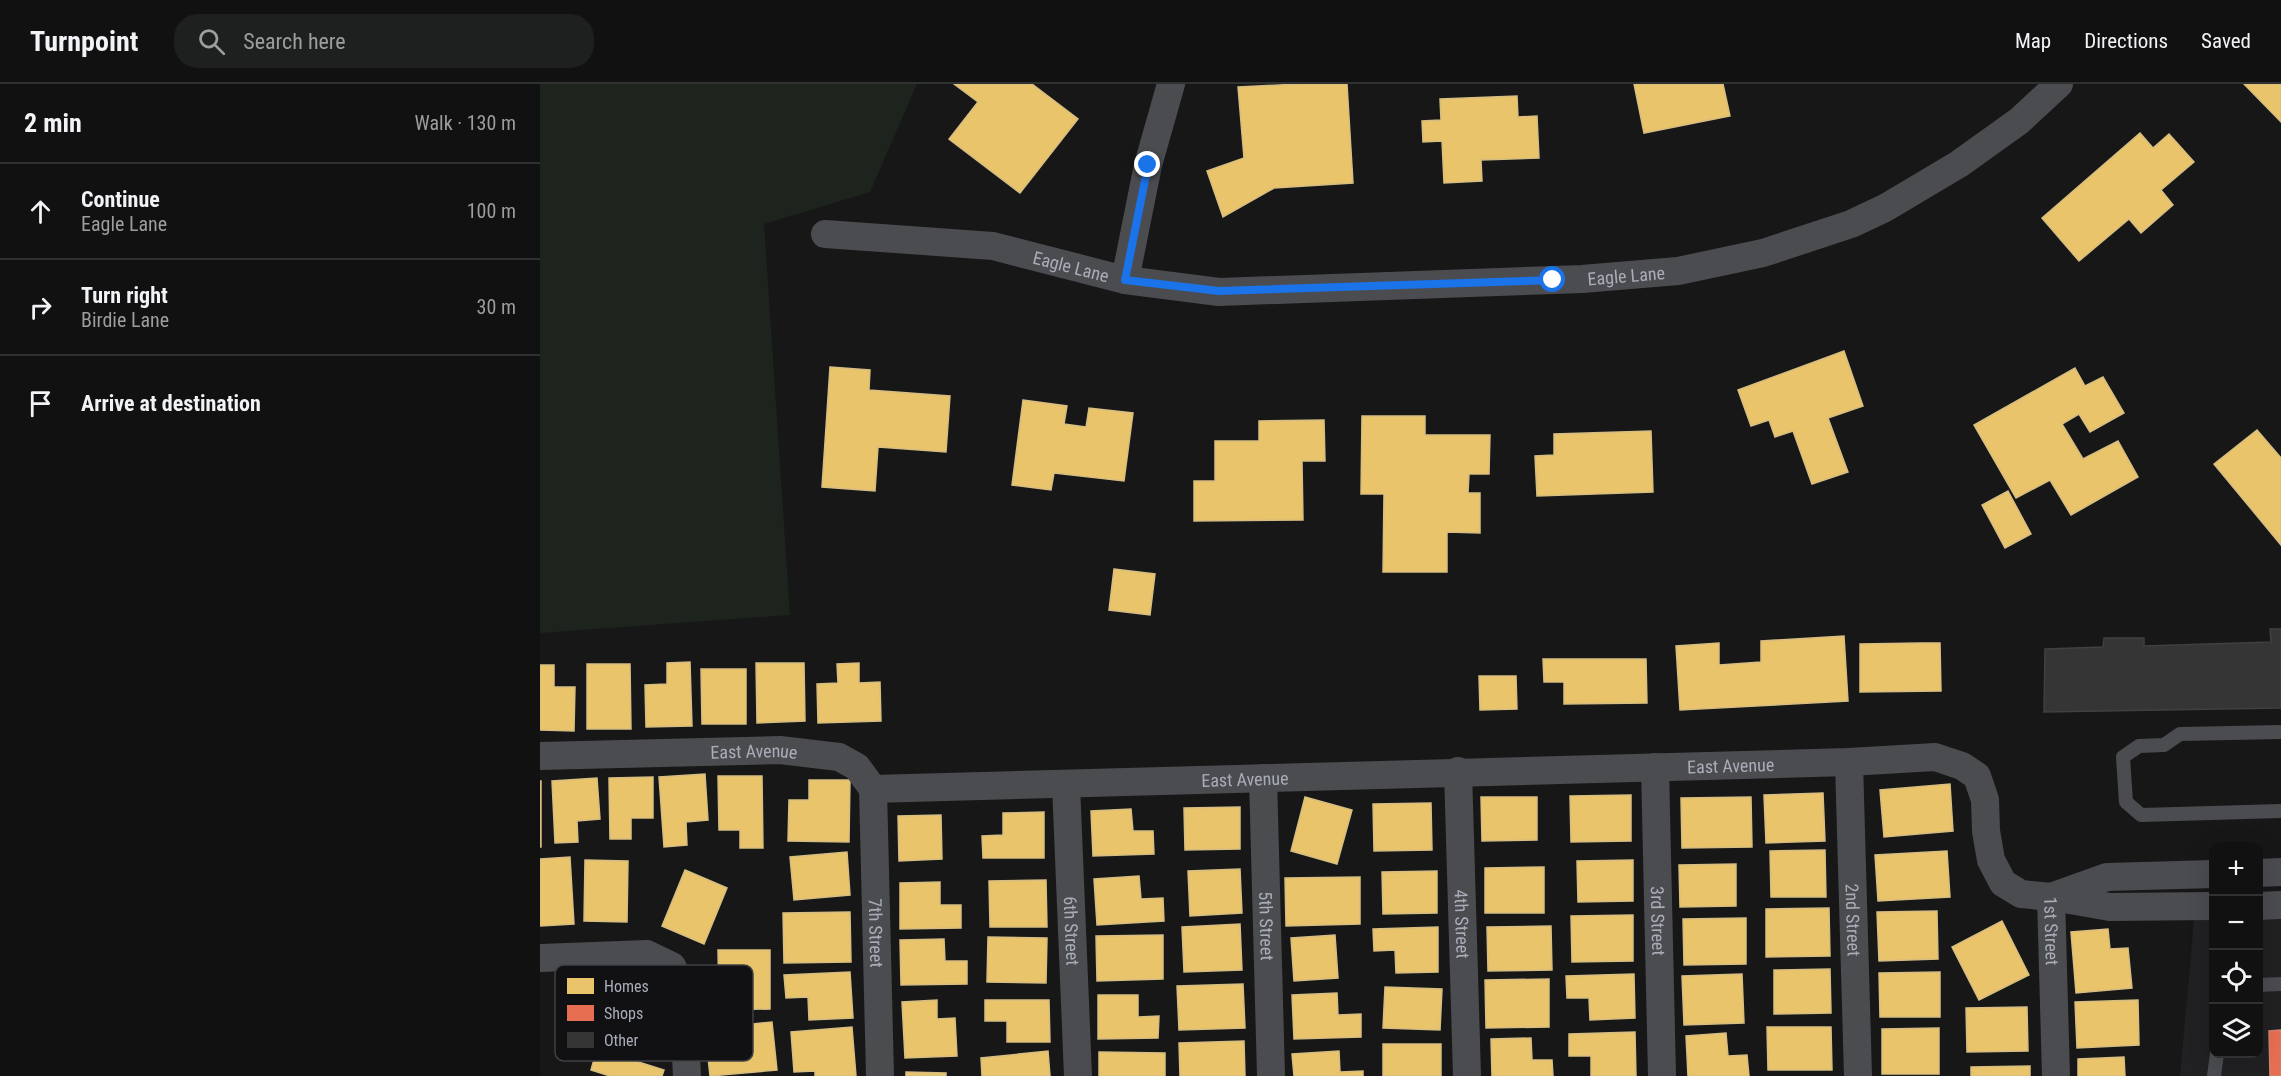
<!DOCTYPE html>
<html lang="en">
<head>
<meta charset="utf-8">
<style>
  body { margin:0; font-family:"Roboto Condensed",sans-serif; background:#1e1f1f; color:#f1f3f6 }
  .controls { position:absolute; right:18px; bottom:18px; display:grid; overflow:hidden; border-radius:12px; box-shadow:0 6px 24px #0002 }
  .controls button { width:54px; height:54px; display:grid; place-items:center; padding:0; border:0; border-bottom:2px solid #303131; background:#111; color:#f1f3f6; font:30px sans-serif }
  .stop { position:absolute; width:18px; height:18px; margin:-14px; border:4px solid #1a73e8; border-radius:50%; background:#fff }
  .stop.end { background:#1a73e8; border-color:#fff; box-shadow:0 2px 6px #0008 }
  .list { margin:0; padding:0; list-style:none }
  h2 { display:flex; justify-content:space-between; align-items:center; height:78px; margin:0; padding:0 24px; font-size:26px }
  h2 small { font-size:20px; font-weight:400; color:#9c9d9f }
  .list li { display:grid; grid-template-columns:39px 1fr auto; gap:18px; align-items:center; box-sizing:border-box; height:96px; padding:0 24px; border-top:2px solid #303131 }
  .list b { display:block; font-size:22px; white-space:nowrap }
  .list p { margin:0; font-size:20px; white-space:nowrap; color:#9c9d9f }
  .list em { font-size:20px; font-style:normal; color:#9c9d9f }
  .icon { flex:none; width:33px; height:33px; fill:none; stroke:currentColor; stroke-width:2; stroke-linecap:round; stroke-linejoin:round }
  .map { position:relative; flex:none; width:1741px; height:992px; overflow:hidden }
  header { display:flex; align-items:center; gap:36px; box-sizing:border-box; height:84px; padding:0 30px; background:#111; border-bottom:2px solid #303131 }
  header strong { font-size:28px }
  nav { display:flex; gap:33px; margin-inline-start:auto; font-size:21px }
  .search { width:420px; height:54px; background:#1e1f1f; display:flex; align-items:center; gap:15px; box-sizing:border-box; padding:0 21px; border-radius:24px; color:#9c9d9f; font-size:22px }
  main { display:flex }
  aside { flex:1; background:#111 }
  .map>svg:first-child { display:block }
  .built { fill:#212123 }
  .green { fill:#1d241e }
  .homes { fill:#e9c46a; stroke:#d6bd81; stroke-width:1.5 }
  .shops { fill:#e76f51; stroke:#d48270; stroke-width:1.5 }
  .building { fill:#353536; stroke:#3f4043; stroke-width:1.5 }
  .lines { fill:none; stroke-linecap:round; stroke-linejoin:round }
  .lane { stroke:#4b4c50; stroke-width:14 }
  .street { stroke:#4b4c50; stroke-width:28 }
  .route { stroke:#1a73e8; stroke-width:8 }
  .labels { text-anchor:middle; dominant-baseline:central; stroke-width:6; stroke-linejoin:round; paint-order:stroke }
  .street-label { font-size:18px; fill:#a8adb8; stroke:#111113 }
  .key { fill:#111113; stroke:#3e4045; stroke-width:1.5 }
  .key-label { font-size:16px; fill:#a8adb8 }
</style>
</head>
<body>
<header>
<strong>Turnpoint</strong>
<div class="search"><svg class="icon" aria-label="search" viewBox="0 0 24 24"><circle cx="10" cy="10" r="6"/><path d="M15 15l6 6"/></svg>Search here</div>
<nav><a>Map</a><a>Directions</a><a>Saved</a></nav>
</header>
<main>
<aside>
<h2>2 min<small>Walk · 130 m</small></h2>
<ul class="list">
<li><svg class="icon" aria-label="ahead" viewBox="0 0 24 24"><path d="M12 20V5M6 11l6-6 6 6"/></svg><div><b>Continue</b><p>Eagle Lane</p></div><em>100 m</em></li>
<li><svg class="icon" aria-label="right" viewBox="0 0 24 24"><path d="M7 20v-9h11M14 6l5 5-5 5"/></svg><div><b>Turn right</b><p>Birdie Lane</p></div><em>30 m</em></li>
<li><svg class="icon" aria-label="arrive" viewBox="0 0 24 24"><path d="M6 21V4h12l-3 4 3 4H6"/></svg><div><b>Arrive at destination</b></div></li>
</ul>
</aside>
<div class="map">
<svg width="1741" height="992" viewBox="0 0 1741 992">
  <rect width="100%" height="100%" fill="#171717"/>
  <path class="built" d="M1741,835V992H1640L1654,836H1673L1674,970H1718L1719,836Z"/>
  <path class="green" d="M0,0H377L330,108L224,140L250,531L0,549Z"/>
  <g class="homes">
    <path d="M414,0H492L538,35L480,109L409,55L438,18Z"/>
    <path d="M759,0H807L813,99L734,104L683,133L667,87L704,74L698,3Z"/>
    <path d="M1094,0H1183L1190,32L1104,49Z"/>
    <path d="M1704,0H1741V38Z"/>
    <path d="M977,12L978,33L997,32L999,74L941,76L942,97L904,99L902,57L883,58L882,37L901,36L900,15Z"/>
    <path d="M1600,49L1613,64L1629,50L1654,78L1621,106L1633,121L1601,149L1589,135L1539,177L1502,134Z"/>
    <path d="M1304,267L1323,322L1288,334L1308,388L1272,400L1253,347L1235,353L1229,336L1211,342L1198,306Z"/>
    <path d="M290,283L330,286L329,306L410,312L406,368L338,363L335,407L282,403Z"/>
    <path d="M1535,284L1545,302L1563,293L1584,329L1550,348L1539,330L1522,340L1543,375L1578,357L1598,393L1531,431L1510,396L1476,414L1434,341Z"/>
    <path d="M483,316L527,322L524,340L546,343L549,324L593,329L584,397L514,389L511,406L472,401Z"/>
    <path d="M822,332H885V351H950L949,390H929L928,409H940V449L907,448V488H843L844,410H821Z"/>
    <path d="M784,336L785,377H762L763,436L654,437V397H675V357H719V337Z"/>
    <path d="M1717,346L1741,374V461L1674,380Z"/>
    <path d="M1111,347L1113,408L997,412L995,372L1014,371V350Z"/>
    <path d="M1468,407L1491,450L1465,464L1442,421Z"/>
    <path d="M574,485L615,490L610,531L569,526Z"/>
    <path d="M1304,552L1308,617L1140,626L1136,562L1179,559V581L1221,578V557Z"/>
    <path d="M1380,559H1400L1401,607L1320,608V560Z"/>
    <path d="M1003,575H1106L1107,619L1024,620V598H1004Z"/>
    <path d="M150,578L152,642L106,643L105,601L127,600V579Z"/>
    <path d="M216,579H264L265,637L217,639Z"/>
    <path d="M319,579V599L340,598L341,637L278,639L277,600L298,599L297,580Z"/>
    <path d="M47,580H90L91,645H47Z"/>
    <path d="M0,581H14V603H35L34,647L0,646Z"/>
    <path d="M161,585H206V640H162Z"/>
    <path d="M939,592H976L977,625L940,626Z"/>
    <path d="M165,690L168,736L146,738L147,761L124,763L119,693Z"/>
    <path d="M178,692H222L223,764H200V746H179Z"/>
    <path d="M113,693V734H91V755H70L69,694Z"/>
    <path d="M57,694L60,735L37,737L38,758L15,759L12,697Z"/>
    <path d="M269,696H310L309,758L248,757L249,716H269Z"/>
    <path d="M1,697V763H0V697Z"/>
    <path d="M1410,700L1413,747L1344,753L1340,706Z"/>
    <path d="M1283,709L1285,757L1226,759L1224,711Z"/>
    <path d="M1091,711V757L1031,758L1030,712Z"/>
    <path d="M765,713L812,726L797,780L751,767Z"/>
    <path d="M941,713H997V756L942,757Z"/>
    <path d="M1211,713L1212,763L1142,764L1141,714Z"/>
    <path d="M891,719L892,766L834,767L833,720Z"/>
    <path d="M700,723V765L645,766L644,724Z"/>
    <path d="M591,725L593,747H613L614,770L553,772L551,727Z"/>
    <path d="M504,728V774H443L442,752L463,751V729Z"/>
    <path d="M401,731L402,775L359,777L358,732Z"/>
    <path d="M1285,766L1286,813H1231L1230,767Z"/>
    <path d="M1407,767L1410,813L1338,817L1335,771Z"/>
    <path d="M307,768L310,811L254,816L250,773Z"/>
    <path d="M30,773L34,840L0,842V775Z"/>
    <path d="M45,776L88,777L87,838L44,837Z"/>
    <path d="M1093,776V817L1038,818L1037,777Z"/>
    <path d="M1196,780V822L1140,823L1139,781Z"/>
    <path d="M1004,783V829H945V784Z"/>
    <path d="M700,785L702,829L650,832L648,787Z"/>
    <path d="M145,786L187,804L164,860L122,842Z"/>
    <path d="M897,787V829L843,830L842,788Z"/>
    <path d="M599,792L601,815L623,814L624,837L557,841L554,795Z"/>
    <path d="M820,793V840L746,842L745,794Z"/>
    <path d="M506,796L507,843H450L449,797Z"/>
    <path d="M400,798V821H421V844L360,845V799Z"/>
    <path d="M1289,824L1290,872L1226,873V825Z"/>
    <path d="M1397,827L1398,875L1339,877L1337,828Z"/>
    <path d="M310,828L311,878L244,879L243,829Z"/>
    <path d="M1093,831V877L1032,878L1031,832Z"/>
    <path d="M1206,834V880L1144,881L1143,835Z"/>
    <path d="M1462,837L1489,891L1439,916L1412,863Z"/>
    <path d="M700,840L702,886L644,888L642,843Z"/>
    <path d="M1011,842L1012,886L948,887L947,843Z"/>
    <path d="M898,843V888L856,889L855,866L834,867L833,845Z"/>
    <path d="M1568,845L1570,865L1588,864L1592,904L1536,909L1531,848Z"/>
    <path d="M623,851V895L557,897L556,852Z"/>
    <path d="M795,851L798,894L754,897L751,854Z"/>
    <path d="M448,853L507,854L506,899L447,898Z"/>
    <path d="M404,855L405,877H427V900L361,901L360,856Z"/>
    <path d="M178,866H230V925L179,926Z"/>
    <path d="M1290,885L1291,929L1234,930V886Z"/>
    <path d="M310,888L313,934L269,936L268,913L246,914L244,891Z"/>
    <path d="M1400,888V933H1340L1339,889Z"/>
    <path d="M1094,890L1095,934L1050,936L1049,914H1027L1026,892Z"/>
    <path d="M1202,890L1204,939L1144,941L1142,892Z"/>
    <path d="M1009,895V943L946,944L945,896Z"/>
    <path d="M703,900L705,944L639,946L637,902Z"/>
    <path d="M845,903L902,905L900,946L843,944Z"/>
    <path d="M797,909L798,931L821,930V953L754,955L752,911Z"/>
    <path d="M558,911H598V933L619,932L618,954L558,955Z"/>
    <path d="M397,916V935L415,934L417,972L365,974L362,918Z"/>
    <path d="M445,916H509L510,958H467V937H445Z"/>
    <path d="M1598,916L1599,961L1537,964L1535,918Z"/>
    <path d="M1487,923L1488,967L1427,968L1426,924Z"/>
    <path d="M232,938L237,986L170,992L165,945Z"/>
    <path d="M312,943L316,992H275V987L254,988L251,948Z"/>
    <path d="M1227,943H1291L1292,986H1228Z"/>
    <path d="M1399,944V990H1342V945Z"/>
    <path d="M1095,948L1096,992H1051V972H1029V950Z"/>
    <path d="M1186,949L1188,972L1207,971L1209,992H1148L1146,952Z"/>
    <path d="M991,954L992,976H1012L1013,992H952L951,955Z"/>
    <path d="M704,957L705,992H640L639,959Z"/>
    <rect x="843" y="960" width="58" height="32"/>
    <path d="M57,965L124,986L122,992H70L51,986Z"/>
    <path d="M508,967L510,992H442L441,974Z"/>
    <path d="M799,967L800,988L823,987V992H754L752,970Z"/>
    <path d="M559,968L625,969V992H559Z"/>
    <path d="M1584,973L1585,992H1538V975Z"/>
    <path d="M1490,982V992H1431V983Z"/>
    <path d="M366,988L406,989V992H366Z"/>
  </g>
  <path class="shops" d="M1741,946V992H1730L1729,947Z"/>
  <path class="building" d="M1730,545H1741V624L1504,628L1505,565L1563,563L1564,554H1604V562L1731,558Z"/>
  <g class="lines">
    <g class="lane">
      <path d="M1741,648L1640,650L1624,661L1599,662L1583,673L1586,718L1601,731L1741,727"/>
      <path d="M1718,901L1741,900"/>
      <path d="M1674,992L1677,970"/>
    </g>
    <g class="street">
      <path id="s1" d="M285,150L453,162L585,196L679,208L1042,195L1138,187L1223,169L1311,140L1345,124L1419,80L1479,37L1519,0"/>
      <path d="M585,196L608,81L631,0"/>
      <path id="s2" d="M0,672L240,666L299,673L317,683L333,705"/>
      <path id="s3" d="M1309,678L1318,992"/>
      <path id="s4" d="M1115,683L1122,992"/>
      <path id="s5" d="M918,687L927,992"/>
      <path id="s6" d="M723,694L731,992"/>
      <path id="s7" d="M526,700L538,992"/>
      <path id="s8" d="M333,705L1309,678L1395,673L1422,682L1437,692L1445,716L1446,747L1451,776L1463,799L1481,810L1511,813L1516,992"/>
      <path id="s9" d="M333,705L340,992"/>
      <path d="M1718,789L1741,788"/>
      <path d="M1511,813L1567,793L1674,790"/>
      <path d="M1513,813L1570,823L1674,822"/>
      <path d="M1718,822L1741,821"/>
      <path d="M0,874L107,870L132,882L143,908L147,992"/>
    </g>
  </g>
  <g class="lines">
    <path class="route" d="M608,81L585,196L679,207L1013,196"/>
  </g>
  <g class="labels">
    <g class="street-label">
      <text stroke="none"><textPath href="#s1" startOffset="249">Eagle Lane</textPath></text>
      <text stroke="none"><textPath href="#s1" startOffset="807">Eagle Lane</textPath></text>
      <text stroke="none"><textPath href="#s2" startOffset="214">East Avenue</textPath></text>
      <text stroke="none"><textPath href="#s8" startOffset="858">East Avenue</textPath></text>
      <text stroke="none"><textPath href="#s8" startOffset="372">East Avenue</textPath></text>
      <text stroke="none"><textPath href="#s3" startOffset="158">2nd Street</textPath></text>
      <text stroke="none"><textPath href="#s4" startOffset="154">3rd Street</textPath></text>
      <text stroke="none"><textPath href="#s5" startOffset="153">4th Street</textPath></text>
      <text stroke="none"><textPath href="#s6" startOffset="148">5th Street</textPath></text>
      <text stroke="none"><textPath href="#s7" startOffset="147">6th Street</textPath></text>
      <text stroke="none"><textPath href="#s9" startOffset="144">7th Street</textPath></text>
      <text stroke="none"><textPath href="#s8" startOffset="1306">1st Street</textPath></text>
    </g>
  </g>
  <rect x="15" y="881" width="198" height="96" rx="9" class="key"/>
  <rect x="27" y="894" width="27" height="16" fill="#e9c46a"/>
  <rect x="27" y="921" width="27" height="16" fill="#e76f51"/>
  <rect x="27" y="948" width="27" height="16" fill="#353536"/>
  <g class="key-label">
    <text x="64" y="908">Homes</text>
    <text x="64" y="935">Shops</text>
    <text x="64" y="962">Other</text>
  </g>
</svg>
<div class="controls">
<button>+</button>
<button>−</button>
<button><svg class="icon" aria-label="locate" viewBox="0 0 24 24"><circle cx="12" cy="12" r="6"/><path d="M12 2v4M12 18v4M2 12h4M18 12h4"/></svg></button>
<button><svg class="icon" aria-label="layers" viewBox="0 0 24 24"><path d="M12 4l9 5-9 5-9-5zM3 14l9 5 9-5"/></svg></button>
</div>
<div class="stop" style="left:1013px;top:196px"></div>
<div class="stop end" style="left:608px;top:81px"></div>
</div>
</main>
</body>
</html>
